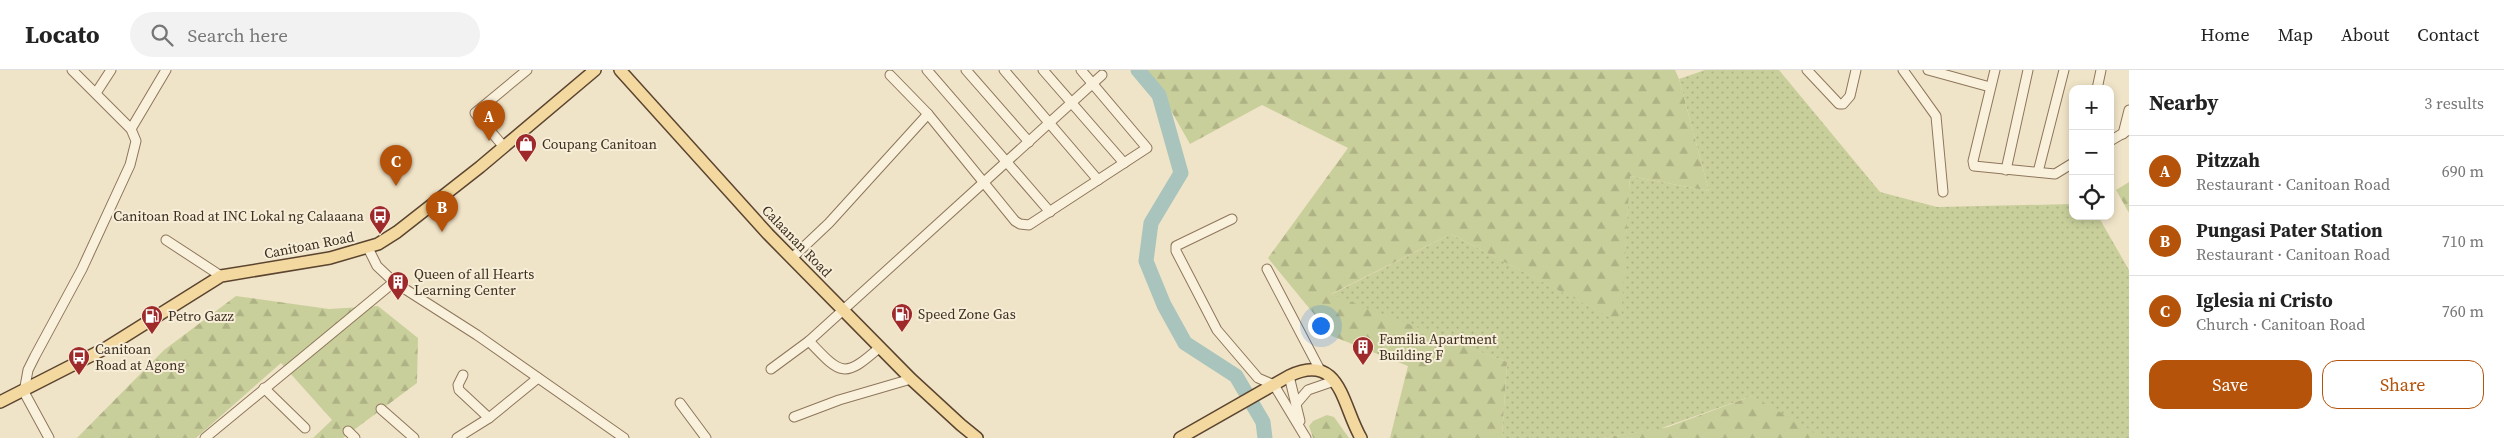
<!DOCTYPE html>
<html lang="en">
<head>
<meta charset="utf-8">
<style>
  body { margin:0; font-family:"Source Serif 4",serif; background:#f2f2f2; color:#222 }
  .controls { position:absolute; right:15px; top:15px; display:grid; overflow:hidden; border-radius:10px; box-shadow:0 2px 8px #0003 }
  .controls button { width:45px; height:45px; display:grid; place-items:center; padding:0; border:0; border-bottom:1px solid #e0e0e0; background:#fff; color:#222; font:25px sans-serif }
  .you { position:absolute; left:1320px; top:255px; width:18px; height:18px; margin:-12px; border:4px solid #fff; border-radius:50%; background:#1a73e8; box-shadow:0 0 0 8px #1a73e833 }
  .badge { display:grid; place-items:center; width:32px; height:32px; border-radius:50%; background:#b45309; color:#fff; font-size:16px; font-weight:700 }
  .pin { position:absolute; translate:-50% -41px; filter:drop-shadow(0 1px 2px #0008) }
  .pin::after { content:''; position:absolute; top:26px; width:18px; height:15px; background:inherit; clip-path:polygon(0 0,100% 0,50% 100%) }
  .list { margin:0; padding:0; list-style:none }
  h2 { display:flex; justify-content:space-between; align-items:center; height:65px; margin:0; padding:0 20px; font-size:21px }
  h2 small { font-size:16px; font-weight:400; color:#767676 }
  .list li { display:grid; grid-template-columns:32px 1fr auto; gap:15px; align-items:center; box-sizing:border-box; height:70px; padding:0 20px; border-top:1px solid #e0e0e0 }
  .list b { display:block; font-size:19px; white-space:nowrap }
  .list p { margin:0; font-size:16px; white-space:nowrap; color:#767676 }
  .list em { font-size:16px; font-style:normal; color:#767676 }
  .actions { display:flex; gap:10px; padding:15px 20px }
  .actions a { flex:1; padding:11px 0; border:1px solid #b45309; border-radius:15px; text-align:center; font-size:18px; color:#b45309 }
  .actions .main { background:#b45309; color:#fff }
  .icon { flex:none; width:28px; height:28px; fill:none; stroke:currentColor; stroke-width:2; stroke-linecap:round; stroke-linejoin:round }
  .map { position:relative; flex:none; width:2129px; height:368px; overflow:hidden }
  header { display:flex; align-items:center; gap:30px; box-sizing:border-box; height:70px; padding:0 25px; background:#fff; border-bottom:1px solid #e0e0e0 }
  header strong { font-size:24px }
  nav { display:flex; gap:28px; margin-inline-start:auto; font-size:18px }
  .search { width:350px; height:45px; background:#f2f2f2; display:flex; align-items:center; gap:12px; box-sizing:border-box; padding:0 18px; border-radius:28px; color:#767676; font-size:19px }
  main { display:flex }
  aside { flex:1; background:#fff }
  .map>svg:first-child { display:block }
  .grass { fill:url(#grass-dots) }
  .forest { fill:url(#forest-firs) }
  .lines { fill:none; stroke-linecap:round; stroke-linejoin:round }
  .river { stroke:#a9c4bc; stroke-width:15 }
  .minor-casing { stroke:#8d765c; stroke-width:11 }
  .major-casing { stroke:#5b4430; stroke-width:14 }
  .minor { stroke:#faf1dc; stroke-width:9 }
  .major { stroke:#f3d9a0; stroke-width:11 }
  .labels { text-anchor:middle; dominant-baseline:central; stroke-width:4; stroke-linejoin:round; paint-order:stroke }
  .poi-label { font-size:14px; fill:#3d2e20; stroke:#f7eed8; text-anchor:start }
  .street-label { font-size:14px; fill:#3d2e20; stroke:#f7eed8 }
</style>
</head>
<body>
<header>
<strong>Locato</strong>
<div class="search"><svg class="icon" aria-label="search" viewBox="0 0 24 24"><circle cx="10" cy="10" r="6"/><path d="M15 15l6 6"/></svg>Search here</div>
<nav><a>Home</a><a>Map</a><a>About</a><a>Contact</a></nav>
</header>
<main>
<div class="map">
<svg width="2129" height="368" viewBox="0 0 2129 368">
  <defs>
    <pattern id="grass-dots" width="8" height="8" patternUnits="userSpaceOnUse" patternTransform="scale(1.25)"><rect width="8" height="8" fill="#c9cf9b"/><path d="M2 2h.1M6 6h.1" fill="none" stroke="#aeb285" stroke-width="1.8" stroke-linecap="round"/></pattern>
    <pattern id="forest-firs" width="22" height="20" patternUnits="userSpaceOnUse" patternTransform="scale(1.25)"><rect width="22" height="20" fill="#c9cf9b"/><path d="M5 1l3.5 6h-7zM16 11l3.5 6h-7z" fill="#aeb285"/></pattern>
  </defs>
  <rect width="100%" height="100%" fill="#f0e4c8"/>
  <path class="grass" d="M1705,0H1779L1880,122L1937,137L2073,134V146H2098L2129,200V368H1817L1752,326L1659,359L1603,368H1502L1507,292L1330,225L1451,164L1620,252L1630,106L1709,121L1679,9Z"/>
  <g class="forest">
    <path d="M1148,0H1675L1679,9L1709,121L1630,106L1621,253L1451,164L1331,224L1507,292L1502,368H1390L1408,296L1332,266L1268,188L1348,78L1262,35L1190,74Z"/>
    <path d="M2129,112V143L2116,120Z"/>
    <path d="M236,226L329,239L378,236L418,268L417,313L343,368H313L332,350L281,293L196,368H77L164,280Z"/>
    <path d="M1752,326L1806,357L1820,368H1603L1668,357Z"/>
    <path d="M1327,345L1334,347L1349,368H1313L1309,356L1313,351Z"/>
  </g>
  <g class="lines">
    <path class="river" d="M1138,0L1159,25L1181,103L1151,153L1146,191L1164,235L1185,273L1236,306L1263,352L1265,368"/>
    <g class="minor-casing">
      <g id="minor">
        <path d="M927,0L1050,142"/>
        <path d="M966,0L1029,72"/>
        <path d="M1004,0L1098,110"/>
        <path d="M1043,0L1124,93"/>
        <path d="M1807,0L1839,34H1843L1850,26L1856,0"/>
        <path d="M1903,0L1936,46L1943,122"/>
        <path d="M1928,0L1990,17"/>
        <path d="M1995,0L1973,91L1974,96L2055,104L2073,93"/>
        <path d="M890,5L928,44L1015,151L1020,154L1029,155L1147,78L1081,0"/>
        <path d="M2097,19L2101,0"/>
        <path d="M96,23L111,0"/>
        <path d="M131,59L166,0"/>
        <path d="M2123,64L2129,40"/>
        <path d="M2110,71L2127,61"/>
        <path d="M504,77L475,43L527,0"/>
        <path d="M2006,100L2028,0"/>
        <path d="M2038,102L2064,0"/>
        <path d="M1232,149L1176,176V181L1217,260L1258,308L1274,315L1306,368"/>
        <path d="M166,170L221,206"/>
        <path d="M368,178L377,196L394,212L477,265L624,368"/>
        <path d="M792,188L829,153L928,44"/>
        <path d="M1267,199L1320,300"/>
        <path d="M809,271C841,305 844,309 880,277"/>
        <path d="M771,299L809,271L1102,5"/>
        <path d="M463,305L458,315L459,320L489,348"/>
        <path d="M1289,306L1300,351"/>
        <path d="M264,318L305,358"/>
        <path d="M680,333L706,368"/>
        <path d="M1296,334L1308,320L1334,311"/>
        <path d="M381,339L414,368"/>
        <path d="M794,347L839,330L911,309"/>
        <path d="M348,361L355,368"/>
        <path d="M49,368L24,322L28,300L35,286L82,199L130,95L136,71L131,59L72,0"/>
        <path d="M205,368L394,212"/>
        <path d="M457,368L489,348L538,308"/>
      </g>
    </g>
    <g class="major-casing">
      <g id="major">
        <path d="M620,0L768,164L911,309L961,355L977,368"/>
        <path d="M0,332L106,278L221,206L330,188L378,174L397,162L480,97L595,0"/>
        <path d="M1180,368L1289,306C1341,281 1342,336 1361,368"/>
      </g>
    </g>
    <use href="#minor" class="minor"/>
    <use href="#major" class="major"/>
  </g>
  <defs>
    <g id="shop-pin" transform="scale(1.125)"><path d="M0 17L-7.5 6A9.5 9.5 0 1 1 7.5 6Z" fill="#9e2a2b" stroke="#f7eed8"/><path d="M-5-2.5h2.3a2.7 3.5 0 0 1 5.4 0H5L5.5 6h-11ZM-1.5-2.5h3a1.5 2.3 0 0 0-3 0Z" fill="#fff"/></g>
    <g id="bus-pin" transform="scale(1.125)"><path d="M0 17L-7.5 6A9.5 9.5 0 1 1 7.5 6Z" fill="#9e2a2b" stroke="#f7eed8"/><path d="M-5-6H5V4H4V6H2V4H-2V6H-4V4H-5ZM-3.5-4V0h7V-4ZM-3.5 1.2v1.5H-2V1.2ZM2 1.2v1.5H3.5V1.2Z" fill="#fff"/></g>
    <g id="building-pin" transform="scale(1.125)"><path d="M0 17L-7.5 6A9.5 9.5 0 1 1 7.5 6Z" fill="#9e2a2b" stroke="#f7eed8"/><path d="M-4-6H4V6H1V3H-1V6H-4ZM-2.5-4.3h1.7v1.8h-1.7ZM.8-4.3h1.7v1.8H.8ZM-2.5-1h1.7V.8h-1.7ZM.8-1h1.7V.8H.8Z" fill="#fff"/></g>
    <g id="fuel-pin" transform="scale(1.125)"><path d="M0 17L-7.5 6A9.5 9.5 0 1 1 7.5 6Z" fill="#9e2a2b" stroke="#f7eed8"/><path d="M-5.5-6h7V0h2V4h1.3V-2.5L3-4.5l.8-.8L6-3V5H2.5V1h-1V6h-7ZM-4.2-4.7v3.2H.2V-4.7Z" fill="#fff"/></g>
  </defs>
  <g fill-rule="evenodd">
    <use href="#shop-pin" x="526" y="74"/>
    <use href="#bus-pin" x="380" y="146"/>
    <use href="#building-pin" x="398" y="212"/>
    <use href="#fuel-pin" x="902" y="244"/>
    <use href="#fuel-pin" x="152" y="246"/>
    <use href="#building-pin" x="1363" y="277"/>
    <use href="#bus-pin" x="79" y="287"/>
  </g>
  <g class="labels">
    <g class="poi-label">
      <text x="542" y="74">Coupang Canitoan</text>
      <text x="364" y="146" text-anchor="end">Canitoan Road at INC Lokal ng Calaaana</text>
      <text x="414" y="204">Queen of all Hearts<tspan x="414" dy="16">Learning Center</tspan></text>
      <text x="918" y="244">Speed Zone Gas</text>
      <text x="168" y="246">Petro Gazz</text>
      <text x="1379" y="269">Familia Apartment<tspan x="1379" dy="16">Building F</tspan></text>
      <text x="95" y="279">Canitoan<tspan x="95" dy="16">Road at Agong</tspan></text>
    </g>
    <g class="street-label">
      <text transform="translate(797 171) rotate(46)">Calaanan Road</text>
      <text transform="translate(309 175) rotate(-11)">Canitoan Road</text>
    </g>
  </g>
</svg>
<div class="controls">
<button>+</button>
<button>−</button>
<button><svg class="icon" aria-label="locate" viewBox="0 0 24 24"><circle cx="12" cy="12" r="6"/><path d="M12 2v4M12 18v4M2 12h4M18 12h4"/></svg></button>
</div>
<div class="you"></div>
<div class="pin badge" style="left:489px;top:71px">A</div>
<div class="pin badge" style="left:442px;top:162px">B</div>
<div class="pin badge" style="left:396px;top:116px">C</div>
</div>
<aside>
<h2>Nearby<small>3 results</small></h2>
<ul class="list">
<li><span class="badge">A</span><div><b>Pitzzah</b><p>Restaurant · Canitoan Road</p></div><em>690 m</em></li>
<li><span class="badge">B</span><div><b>Pungasi Pater Station</b><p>Restaurant · Canitoan Road</p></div><em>710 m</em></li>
<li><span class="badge">C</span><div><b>Iglesia ni Cristo</b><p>Church · Canitoan Road</p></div><em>760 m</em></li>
</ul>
<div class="actions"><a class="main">Save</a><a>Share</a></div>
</aside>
</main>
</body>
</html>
